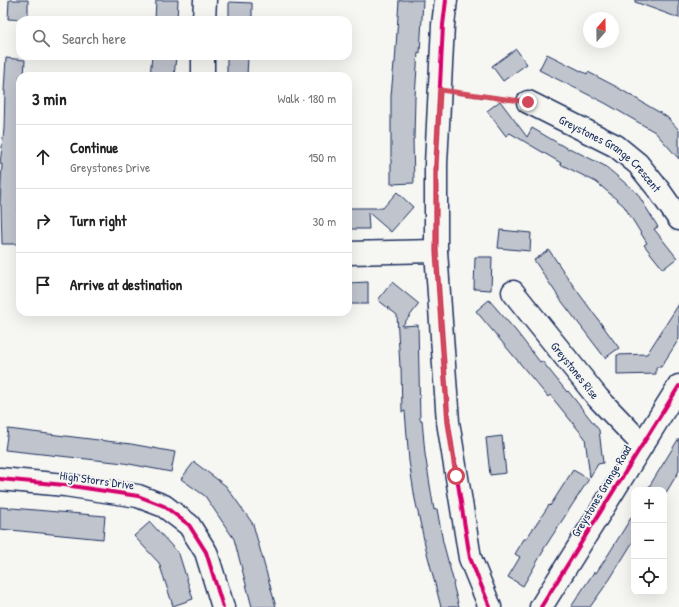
<!DOCTYPE html>
<html lang="en">
<head>
<meta charset="utf-8">
<style>
  body { margin:0; font-family:"Patrick Hand",sans-serif; background:#f2f2f2; color:#222 }
  .controls { position:absolute; right:12px; bottom:12px; display:grid; overflow:hidden; border-radius:8px; box-shadow:0 4px 16px #0002 }
  .controls button { width:36px; height:36px; display:grid; place-items:center; padding:0; border:0; border-bottom:1px solid #e0e0e0; background:#fff; color:#222; font:20px sans-serif }
  .compass { position:absolute; left:583px; top:12px; width:36px; height:36px; border-radius:50%; background:#fff; box-shadow:0 4px 16px #0002; rotate:20deg }
  .stop { position:absolute; width:12px; height:12px; margin:-9px; border:3px solid #d1495b; border-radius:50%; background:#fff }
  .stop.end { background:#d1495b; border-color:#fff; box-shadow:0 1px 4px #0008 }
  .list { margin:0; padding:0; list-style:none }
  h2 { display:flex; justify-content:space-between; align-items:center; height:52px; margin:0; padding:0 16px; font-size:17px }
  h2 small { font-size:13px; font-weight:400; color:#767676 }
  .list li { display:grid; grid-template-columns:26px 1fr auto; gap:12px; align-items:center; box-sizing:border-box; height:64px; padding:0 16px; border-top:1px solid #e0e0e0 }
  .list b { display:block; font-size:15px; white-space:nowrap }
  .list p { margin:0; font-size:13px; white-space:nowrap; color:#767676 }
  .list em { font-size:13px; font-style:normal; color:#767676 }
  .icon { flex:none; width:22px; height:22px; fill:none; stroke:currentColor; stroke-width:2; stroke-linecap:round; stroke-linejoin:round }
  .map { position:relative; flex:none; width:679px; height:607px; overflow:hidden }
  .search { position:absolute; background:#fff; box-shadow:0 4px 16px #0002; left:16px; top:16px; width:336px; height:44px; display:flex; align-items:center; gap:10px; box-sizing:border-box; padding:0 14px; border-radius:12px; color:#767676; font-size:15px }
  .panel { position:absolute; background:#fff; box-shadow:0 4px 16px #0002; left:16px; top:72px; width:336px; height:244px; border-radius:12px }
  .map>svg:first-child { display:block }
  .building { fill:#c0c4cd; stroke:#1b2f5e }
  .lines { fill:none; stroke-linecap:round; stroke-linejoin:round }
  .minor-casing { stroke:#1b2f5e; stroke-width:25 }
  .path { stroke:#1b2f5e; stroke-width:2.5; stroke-dasharray:4 3; stroke-linecap:butt }
  .minor { stroke:#f6f6f2; stroke-width:22 }
  .cycleway-casing { stroke:#f6f6f2; stroke-width:6 }
  .cycleway { stroke:#d6006c; stroke-width:4 }
  .route { stroke:#d1495b; stroke-width:5 }
  .labels { text-anchor:middle; dominant-baseline:central; stroke-width:3.5; stroke-linejoin:round; paint-order:stroke }
  .street-label { font-size:12px; fill:#1b2f5e; stroke:#f6f6f2 }
</style>
</head>
<body>
<div class="map">
<svg width="679" height="607" viewBox="0 0 679 607">
  <rect width="100%" height="100%" fill="#f6f6f2"/>
  <filter id="ink" filterUnits="userSpaceOnUse"><feTurbulence type="fractalNoise" baseFrequency=".025" numOctaves="2"/><feDisplacementMap in="SourceGraphic" scale="8" xChannelSelector="R" yChannelSelector="G"/><feConvolveMatrix kernelMatrix="1 2 1 2 8 2 1 2 1" color-interpolation-filters="sRGB"/></filter>
  <g filter="url(#ink)">
    <g class="building">
      <path d="M9,0H28V20L8,19Z"/>
      <path d="M156,0H178L177,20H155Z"/>
      <path d="M399,0H423L420,53L418,52L415,97L414,139H413L414,183L391,184V96L394,63H395Z"/>
      <path d="M635,0H679V18L635,2Z"/>
      <path d="M229,2L252,3V20H229Z"/>
      <path d="M516,49L527,64L503,81L492,66Z"/>
      <path d="M547,54L587,74L588,72L615,86L667,117L679,130V159L655,132L605,103L539,70Z"/>
      <path d="M152,56L176,57L174,76H150Z"/>
      <path d="M227,56H248L247,76H227Z"/>
      <path d="M6,58L25,60L24,76H20V176L18,213H20V244H2L1,205H0L2,164H0L4,129L5,91H4Z"/>
      <path d="M500,101L527,137L532,128L568,149L569,148L605,166L637,193L658,227L654,229L677,258L663,269L644,245L647,243L624,206L608,192L596,182L560,164L561,163L510,133L506,136L487,111Z"/>
      <path d="M397,192L413,207L391,232L368,212L369,229H348V208H383Z"/>
      <path d="M500,230L531,233L530,251L498,248Z"/>
      <path d="M549,250L572,284L619,348L605,358L560,299L534,260Z"/>
      <path d="M475,257H492L491,290L474,289Z"/>
      <path d="M368,282V304H348V283Z"/>
      <path d="M392,282L419,304L402,326L418,325L420,420H422L425,454L434,510L437,509L443,542L454,583L453,584L459,607H441L426,549L415,499L409,461L405,411L402,412L401,367H400L397,315L378,300Z"/>
      <path d="M489,300L516,331L540,362L542,361L567,392L568,391L599,430L603,463L598,464L590,477L585,438L550,395L548,397L476,311Z"/>
      <path d="M679,304V339L661,367H656V374L617,375V355L647,354Z"/>
      <path d="M8,429L131,444L175,452L171,472L124,463L5,450Z"/>
      <path d="M502,436L506,473L490,475L486,438Z"/>
      <path d="M679,438V471L664,496V490H647Z"/>
      <path d="M194,462L226,486L253,524L276,607H252L234,539L205,496L181,479Z"/>
      <path d="M573,470L589,479L543,550H544L523,586L508,577L520,557L515,554L524,539H526L549,505L550,506Z"/>
      <path d="M0,507L105,516L103,539L0,529Z"/>
      <path d="M634,513V540L610,579L590,607H571L594,572L596,573L608,555Z"/>
      <path d="M150,522L179,554L193,599L173,606L159,563L134,536Z"/>
    </g>
    <g class="lines">
      <g class="minor-casing">
        <g id="minor">
          <path d="M446,0L443,25L436,164V251L448,422L470,558L490,607"/>
          <path d="M204,20L205,0"/>
          <path d="M203,76V56"/>
          <path id="s1" d="M528,102L616,146L638,164L658,189L679,219"/>
          <path d="M348,253L436,251"/>
          <path id="s2" d="M513,292L598,398L642,444"/>
          <path d="M0,479L65,485L138,496L164,506L189,525L206,552L223,607"/>
          <path d="M541,607L679,386"/>
        </g>
      </g>
      <path class="path" d="M459,93L510,100"/>
      <use href="#minor" class="minor"/>
      <g class="cycleway-casing">
        <g id="cycleway">
          <path d="M446,0L443,25L436,164V251L448,422L470,558L490,607"/>
          <path d="M0,479L65,485L138,496L164,506L189,525L206,552L223,607"/>
          <path d="M541,607L679,386"/>
        </g>
      </g>
      <use href="#cycleway" class="cycleway"/>
    </g>
  </g>
  <g class="lines" filter="url(#ink)">
    <path class="route" d="M456,476L448,422L436,251V164L440,90L528,102"/>
  </g>
  <g class="labels">
    <g class="street-label">
      <text stroke="none"><textPath href="#s1" startOffset="98">Greystones Grange Crescent</textPath></text>
      <text stroke="none"><textPath href="#s2" startOffset="100">Greystones Rise</textPath></text>
      <text transform="translate(97 480) rotate(8)">High Storrs Drive</text>
      <text transform="translate(601 491) rotate(-59)">Greystones Grange Road</text>
    </g>
  </g>
</svg>
<div class="controls">
<button>+</button>
<button>−</button>
<button><svg class="icon" aria-label="locate" viewBox="0 0 24 24"><circle cx="12" cy="12" r="6"/><path d="M12 2v4M12 18v4M2 12h4M18 12h4"/></svg></button>
</div>
<svg class="compass" viewBox="-18 -18 36 36"><path d="M0-13l5 13h-10z" fill="#e53935"/><path d="M0 13l5-13h-10z" fill="#767676"/></svg>
<div class="stop" style="left:456px;top:476px"></div>
<div class="stop end" style="left:528px;top:102px"></div>
<div class="search"><svg class="icon" aria-label="search" viewBox="0 0 24 24"><circle cx="10" cy="10" r="6"/><path d="M15 15l6 6"/></svg>Search here</div>
<section class="panel">
<h2>3 min<small>Walk · 180 m</small></h2>
<ul class="list">
<li><svg class="icon" aria-label="ahead" viewBox="0 0 24 24"><path d="M12 20V5M6 11l6-6 6 6"/></svg><div><b>Continue</b><p>Greystones Drive</p></div><em>150 m</em></li>
<li><svg class="icon" aria-label="right" viewBox="0 0 24 24"><path d="M7 20v-9h11M14 6l5 5-5 5"/></svg><div><b>Turn right</b></div><em>30 m</em></li>
<li><svg class="icon" aria-label="arrive" viewBox="0 0 24 24"><path d="M6 21V4h12l-3 4 3 4H6"/></svg><div><b>Arrive at destination</b></div></li>
</ul>
</section>
</div>
</body>
</html>
